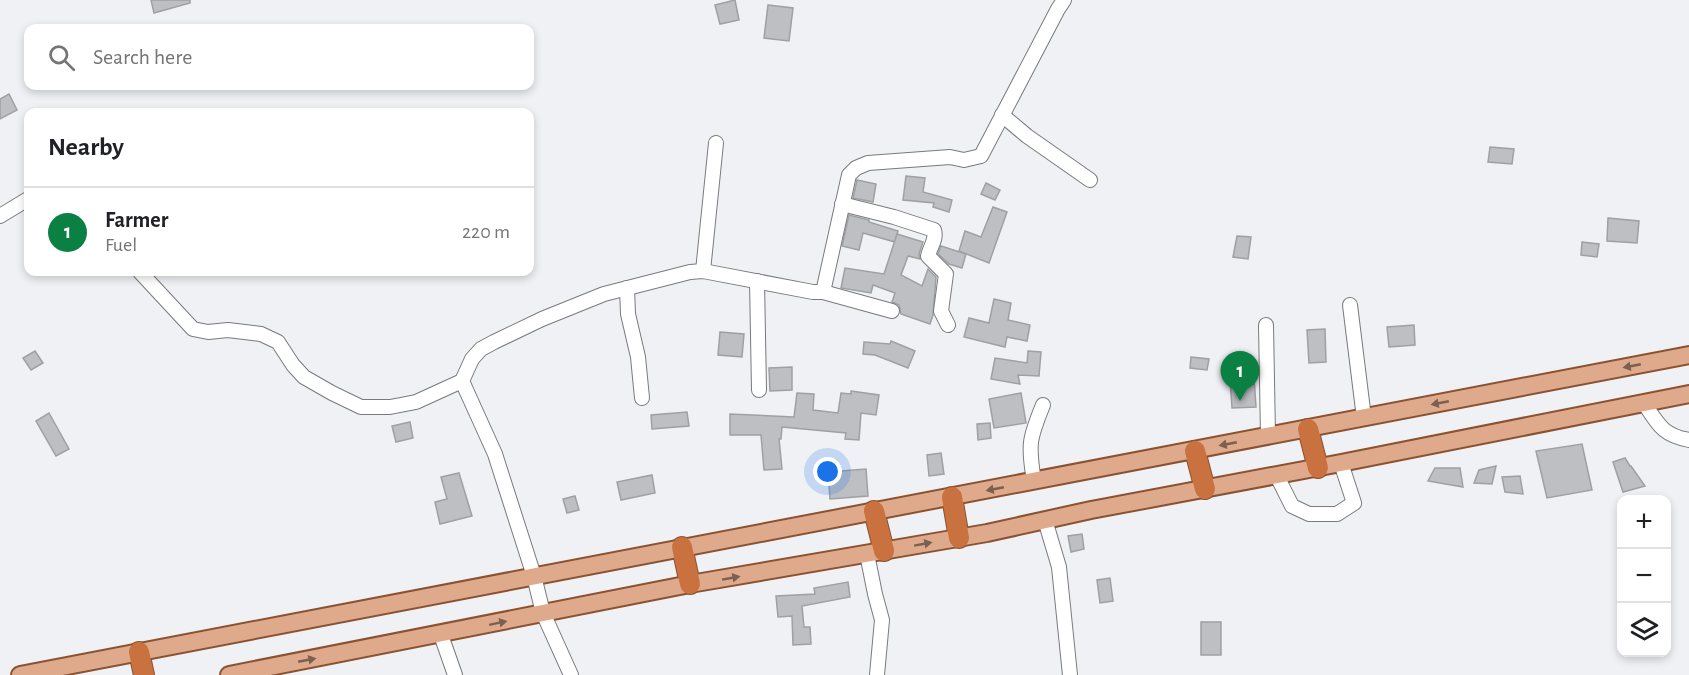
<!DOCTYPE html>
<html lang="en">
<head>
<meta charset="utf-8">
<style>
  body { margin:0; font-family:"Alegreya Sans",sans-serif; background:#f2f2f2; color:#202124 }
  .controls { position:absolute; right:18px; bottom:18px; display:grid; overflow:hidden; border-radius:12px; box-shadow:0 3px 9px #0003 }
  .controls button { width:54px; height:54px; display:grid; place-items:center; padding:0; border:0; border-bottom:2px solid #e0e0e0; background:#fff; color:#202124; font:30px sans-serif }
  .you { position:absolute; left:828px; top:472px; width:21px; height:21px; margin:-15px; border:4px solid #fff; border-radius:50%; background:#1a73e8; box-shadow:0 0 0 9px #1a73e833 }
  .badge { display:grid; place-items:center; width:39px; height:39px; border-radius:50%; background:#0b8043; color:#fff; font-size:20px; font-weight:700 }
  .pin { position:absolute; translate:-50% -50px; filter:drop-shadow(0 2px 3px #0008) }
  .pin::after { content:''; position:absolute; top:32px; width:21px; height:18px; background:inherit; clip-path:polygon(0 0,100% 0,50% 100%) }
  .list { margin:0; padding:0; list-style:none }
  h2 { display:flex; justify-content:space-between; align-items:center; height:78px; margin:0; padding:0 24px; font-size:26px }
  h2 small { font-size:20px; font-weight:400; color:#757577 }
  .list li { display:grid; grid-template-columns:39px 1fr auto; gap:18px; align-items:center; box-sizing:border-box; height:90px; padding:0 24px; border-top:2px solid #e0e0e0 }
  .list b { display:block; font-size:22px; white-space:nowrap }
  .list p { margin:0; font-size:20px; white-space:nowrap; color:#757577 }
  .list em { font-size:20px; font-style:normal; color:#757577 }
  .icon { flex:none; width:33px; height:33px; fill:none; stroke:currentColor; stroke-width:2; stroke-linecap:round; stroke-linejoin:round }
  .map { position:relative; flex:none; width:1689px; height:675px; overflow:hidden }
  .search { position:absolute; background:#fff; box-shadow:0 3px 9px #0003; left:24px; top:24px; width:510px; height:66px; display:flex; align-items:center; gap:15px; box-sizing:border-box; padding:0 21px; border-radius:12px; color:#757577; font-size:22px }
  .panel { position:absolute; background:#fff; box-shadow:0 3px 9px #0003; left:24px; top:108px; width:510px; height:168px; border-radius:12px }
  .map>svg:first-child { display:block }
  .building { fill:#bdbfc3; stroke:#9ea0a4; stroke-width:1.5 }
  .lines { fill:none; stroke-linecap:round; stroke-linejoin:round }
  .minor-casing { stroke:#787a7d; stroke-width:16 }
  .major-casing { stroke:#8b5231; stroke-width:20 }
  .highway-casing { stroke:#8b5231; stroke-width:22 }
  .minor { stroke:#fff; stroke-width:14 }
  .major { stroke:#dfaa8c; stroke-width:16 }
  .highway { stroke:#ca723f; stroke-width:20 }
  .oneway { fill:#7a6052 }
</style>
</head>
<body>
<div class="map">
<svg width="1689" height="675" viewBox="0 0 1689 675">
  <rect width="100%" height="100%" fill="#eff1f5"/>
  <g class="building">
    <path d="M151,0H190V3L154,13Z"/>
    <path d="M735,0L739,20L720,24L715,5Z"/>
    <path d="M768,5L793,8L789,41L764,38Z"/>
    <path d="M9,94L17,110L0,119V99Z"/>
    <path d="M1490,147L1514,149L1512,164L1488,162Z"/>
    <path d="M906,176L925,178L923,192L952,200L949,212L933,207L934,203L903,200Z"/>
    <path d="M857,180L876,184L873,202L853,198Z"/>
    <path d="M986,183L1000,190L995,200L981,194Z"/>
    <path d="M993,207L1007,212L989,263L959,251L965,231L981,237Z"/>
    <path d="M849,215L869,220V222L898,231L895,242L863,233L859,250L842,246Z"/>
    <path d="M1608,218L1639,221L1637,243L1607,241Z"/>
    <path d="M897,234L923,242L919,254L920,259L908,256L901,275L922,286L928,269L936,277L933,315L930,324L901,314L899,305L892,302L895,293L873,285L871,293L841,288L845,268L884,274Z"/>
    <path d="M1237,236L1251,237L1248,259L1233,257Z"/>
    <path d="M1582,242L1599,244L1597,257L1581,255Z"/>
    <path d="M941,246L966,254L962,268L949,264L938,254Z"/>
    <path d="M994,299L1011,303L1008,320L1030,325L1027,341L1007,337L1005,347L964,337L969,318L989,323Z"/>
    <path d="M1414,325L1415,345L1389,347L1387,327Z"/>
    <path d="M1325,329L1326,362L1309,363L1307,330Z"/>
    <path d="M720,332L744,334L742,357L718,355Z"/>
    <path d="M891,341L915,351L908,368L875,355L863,354L864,342L890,344Z"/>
    <path d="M35,351L43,363L31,370L23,358Z"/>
    <path d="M1028,351L1041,352L1039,376L1018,375L1020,384L991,379L995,358L1027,363Z"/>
    <path d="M1191,357L1209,359L1207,370L1190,368Z"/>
    <path d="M1253,362L1256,407L1232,408L1229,364Z"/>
    <path d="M792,367V390L770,391L769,368Z"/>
    <path d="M851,391L879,395L876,415L861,413L859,440L845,439L846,433L782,427L781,439H779L782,469L764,470L761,435H730V414L794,417L797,393L814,394L813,410L838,413L841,393L851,394Z"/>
    <path d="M1021,393L1026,423L994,428L989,399Z"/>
    <path d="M687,412L689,426L652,429L651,415Z"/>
    <path d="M49,413L69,449L56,456L36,421Z"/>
    <path d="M410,422L413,438L396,442L392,426Z"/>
    <path d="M990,423L991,438L978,440L977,424Z"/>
    <path d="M1582,444L1592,490L1547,498L1536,451Z"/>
    <path d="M941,453L944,474L929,476L927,455Z"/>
    <path d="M1625,458L1630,466H1631L1645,486L1623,492L1613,462Z"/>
    <path d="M1496,466L1492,484L1474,483L1479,470Z"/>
    <path d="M1435,468H1460L1463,487L1428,481Z"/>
    <path d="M866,469L868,496L830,499L828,472Z"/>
    <path d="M459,473L472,516L440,524L435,502L447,499L441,477Z"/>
    <path d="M652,475L655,493L621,500L617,482Z"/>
    <path d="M1520,476L1523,494L1505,492L1502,477Z"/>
    <path d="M575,496L579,510L567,513L563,499Z"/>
    <path d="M1082,534L1084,549L1071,552L1068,536Z"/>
    <path d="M1110,578L1113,601L1100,603L1097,580Z"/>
    <path d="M848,582L850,597L802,606L804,627H810L811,644L793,645L792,616L778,617L776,596L815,594L814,588Z"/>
    <rect x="1201" y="622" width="20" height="33"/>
  </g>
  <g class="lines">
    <g class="minor-casing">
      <g id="minor">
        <path d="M1002,115L1027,136L1090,180"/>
        <path d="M842,204L894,217L934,230C937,239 930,247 928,256L946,274L941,311L948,325"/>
        <path d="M0,216L28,199"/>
        <path d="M703,271L716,143"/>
        <path d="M140,272L193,329L208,332L228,330L261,334L278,342L293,365L304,377L332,393L361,407H390L416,402L462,381"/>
        <path d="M757,281L759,390"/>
        <path d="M627,288L628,314L638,357L642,398"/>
        <path d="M823,292L892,311"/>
        <path d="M1350,305L1364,418"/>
        <path d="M1266,325L1268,436"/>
        <path d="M1644,403C1658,424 1662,435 1689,440"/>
        <path d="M1277,476L1292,506L1309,514H1337L1354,503L1341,463"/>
        <path d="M1034,481C1028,445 1029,439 1043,405"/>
        <path d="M1045,520L1059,567L1070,675"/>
        <path d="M867,554L875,594L882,620L877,675"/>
        <path d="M441,635L455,675"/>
        <path d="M571,675L543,613L534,576L495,454L462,381L472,359L481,349L494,342L542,319L604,294L690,272L703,271L813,292H823L849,175L856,168L868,163L950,157L964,160L981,156L1058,9L1064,0"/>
      </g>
    </g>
    <g class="major-casing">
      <g id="major">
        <path d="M20,675L1689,355"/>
        <path d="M229,675L690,584L987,533L1091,510L1341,463L1689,394"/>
      </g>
    </g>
    <g class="highway-casing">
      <g id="highway">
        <path d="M1308,429L1318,468"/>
        <path d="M1195,451L1205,489"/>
        <path d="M952,497L959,538"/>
        <path d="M874,511L884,551"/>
        <path d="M682,547L690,584"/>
        <path d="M139,652L144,675"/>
      </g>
    </g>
    <use href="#minor" class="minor"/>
    <use href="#major" class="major"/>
    <use href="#highway" class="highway"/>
  </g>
  <defs><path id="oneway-solid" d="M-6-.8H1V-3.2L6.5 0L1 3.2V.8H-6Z" transform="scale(1.5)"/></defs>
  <g class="oneway">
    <use href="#oneway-solid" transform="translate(1632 366) rotate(169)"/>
    <use href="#oneway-solid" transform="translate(1440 403) rotate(169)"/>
    <use href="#oneway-solid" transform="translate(1228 444) rotate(169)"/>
    <use href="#oneway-solid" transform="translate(995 489) rotate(169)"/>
    <use href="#oneway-solid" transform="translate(923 544) rotate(-10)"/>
    <use href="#oneway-solid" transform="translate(731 578) rotate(-10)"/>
    <use href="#oneway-solid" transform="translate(498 623) rotate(-12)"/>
    <use href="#oneway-solid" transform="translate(307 660) rotate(-11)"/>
  </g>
</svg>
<div class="controls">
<button>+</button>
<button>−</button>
<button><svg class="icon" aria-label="layers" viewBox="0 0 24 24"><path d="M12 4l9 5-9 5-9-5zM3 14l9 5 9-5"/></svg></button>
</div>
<div class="you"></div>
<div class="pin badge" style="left:1240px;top:401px">1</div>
<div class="search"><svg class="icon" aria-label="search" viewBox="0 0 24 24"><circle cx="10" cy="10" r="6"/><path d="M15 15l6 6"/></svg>Search here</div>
<section class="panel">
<h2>Nearby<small></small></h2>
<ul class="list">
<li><span class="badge">1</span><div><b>Farmer</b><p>Fuel</p></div><em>220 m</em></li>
</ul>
</section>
</div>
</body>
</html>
